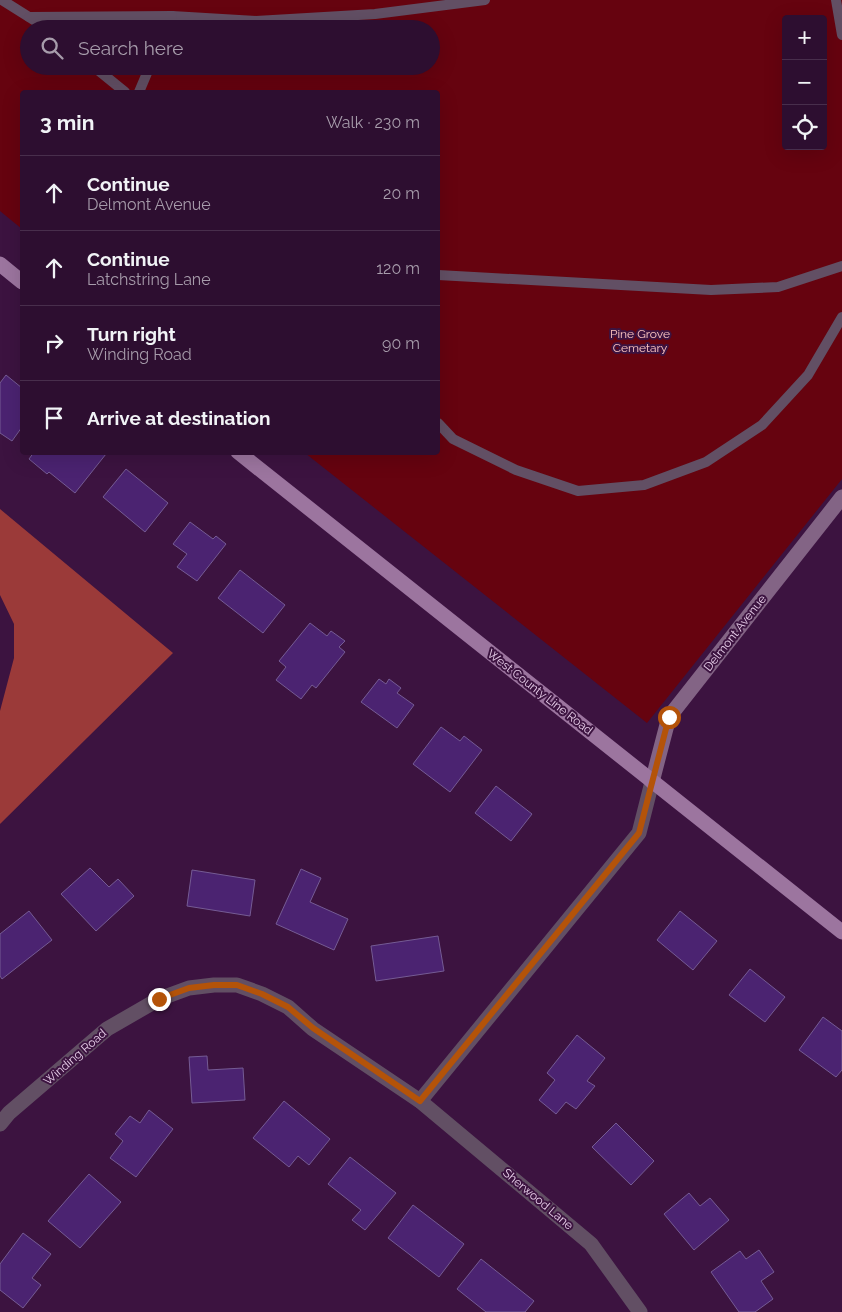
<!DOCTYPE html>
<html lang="en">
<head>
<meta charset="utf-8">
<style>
  body { margin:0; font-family:Raleway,sans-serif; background:#351738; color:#f1f3f6 }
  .controls { position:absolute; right:15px; top:15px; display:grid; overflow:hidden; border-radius:5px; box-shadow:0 5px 20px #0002 }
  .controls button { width:45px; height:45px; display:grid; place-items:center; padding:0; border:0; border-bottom:1px solid #482e4c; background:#2d0e30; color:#f1f3f6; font:25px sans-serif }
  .stop { position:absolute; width:15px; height:15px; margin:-11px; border:4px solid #b45309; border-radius:50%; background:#fff }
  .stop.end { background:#b45309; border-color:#fff; box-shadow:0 1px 5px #0008 }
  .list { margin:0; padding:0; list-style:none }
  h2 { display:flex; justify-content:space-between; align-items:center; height:65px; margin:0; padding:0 20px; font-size:21px }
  h2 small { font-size:16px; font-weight:400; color:#a79cab }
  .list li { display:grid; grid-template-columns:32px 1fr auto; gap:15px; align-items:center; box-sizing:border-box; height:75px; padding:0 20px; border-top:1px solid #482e4c }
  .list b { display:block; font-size:19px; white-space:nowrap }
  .list p { margin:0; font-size:16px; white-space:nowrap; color:#a79cab }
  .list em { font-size:16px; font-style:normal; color:#a79cab }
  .icon { flex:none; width:28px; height:28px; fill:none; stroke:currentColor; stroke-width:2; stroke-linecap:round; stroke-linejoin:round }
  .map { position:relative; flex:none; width:842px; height:1312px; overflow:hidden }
  .search { position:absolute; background:#2d0e30; box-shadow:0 5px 20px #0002; left:20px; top:20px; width:420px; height:55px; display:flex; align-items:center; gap:12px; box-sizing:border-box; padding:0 18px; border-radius:28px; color:#a79cab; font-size:19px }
  .panel { position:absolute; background:#2d0e30; box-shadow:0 5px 20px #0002; left:20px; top:90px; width:420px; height:365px; border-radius:5px }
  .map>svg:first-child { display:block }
  .green { fill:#66030f; fill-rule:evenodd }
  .forest { fill:#9b3a39 }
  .building { fill:#4b2371; stroke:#755b94 }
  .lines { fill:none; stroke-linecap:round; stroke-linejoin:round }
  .lane { stroke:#624f64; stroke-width:10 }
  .street { stroke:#624f64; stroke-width:15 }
  .secondary { stroke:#836485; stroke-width:15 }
  .primary { stroke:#9c759f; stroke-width:15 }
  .route { stroke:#b45309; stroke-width:6 }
  .labels { text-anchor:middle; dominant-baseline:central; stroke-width:4; stroke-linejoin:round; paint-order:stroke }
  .park-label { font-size:12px; fill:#fec6c1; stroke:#3c1340 }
  .street-label { font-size:12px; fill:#e7cee9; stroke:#3c1340 }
</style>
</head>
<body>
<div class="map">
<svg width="842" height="1312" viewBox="0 0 842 1312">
  <rect width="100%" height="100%" fill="#3c1340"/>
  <path class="green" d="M0,0H842V479L647,723L305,453L438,452V92H22V229L0,211ZM786,19H823V146H786ZM29,29H431V66H29Z"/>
  <path class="forest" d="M0,509L173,653L0,824V711L14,658V624L0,595Z"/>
  <g class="building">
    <path d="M6,375L22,388V427L12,441L0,433V383Z"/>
    <path d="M34,452H105L106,454L75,493L49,472L47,474L29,459Z"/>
    <path d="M126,469L168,503L145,532L103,497Z"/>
    <path d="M190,522L213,539L216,536L226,544L197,581L177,567L187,554L173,544Z"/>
    <path d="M240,570L285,605L263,633L218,598Z"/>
    <path d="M310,623L327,636L331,631L345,641L339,647L345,652L316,688L312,685L301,699L276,680L286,667L279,661Z"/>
    <path d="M379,679L386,684L389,679L401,688L397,693L414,705L397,728L361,702Z"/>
    <path d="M441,727L460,741L464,736L482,750L450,792L413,764Z"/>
    <path d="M496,786L532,814L511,841L475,813Z"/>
    <path d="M90,868L109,887L118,879L134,896L96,931L61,894Z"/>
    <path d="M301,869L321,878L310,902L348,919L334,950L276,924Z"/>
    <path d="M192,870L255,880L250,916L187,906Z"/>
    <path d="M29,911L52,940L2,979L0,976V934Z"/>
    <path d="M680,911L717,941L693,970L657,940Z"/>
    <path d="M438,936L444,971L376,981L371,946Z"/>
    <path d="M750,969L785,997L765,1022L729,995Z"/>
    <path d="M823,1017L842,1031V1070L836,1077L799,1050Z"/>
    <path d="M577,1035L605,1058L587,1081L595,1086L576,1109L566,1102L556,1114L539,1100L555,1080L547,1073Z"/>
    <path d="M207,1056L208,1070L243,1068L245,1100L192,1103L189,1057Z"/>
    <path d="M284,1101L330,1139L309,1165L298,1156L289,1167L253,1138Z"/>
    <path d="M149,1110L173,1129L136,1177L110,1158L123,1141L115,1134L130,1116L140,1123Z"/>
    <path d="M616,1123L654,1161L631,1185L592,1147Z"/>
    <path d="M350,1157L396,1193L365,1230L352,1220L361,1210L328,1184Z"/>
    <path d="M89,1174L121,1202L80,1248L48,1221Z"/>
    <path d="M689,1193L700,1206L710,1198L729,1220L694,1250L664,1214Z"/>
    <path d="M413,1205L464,1244L439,1277L388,1238Z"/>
    <path d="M23,1233L51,1254L32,1278L41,1285L23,1308L0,1290V1264Z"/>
    <path d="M759,1250L774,1272L761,1281L773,1299L755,1312H739L711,1272L740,1251L746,1259Z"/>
    <path d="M481,1259L534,1301L525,1312H486L457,1289Z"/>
  </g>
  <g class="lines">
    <g class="lane">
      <path d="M2,0L48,29"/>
      <path d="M836,0L842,35"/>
      <path d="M172,16L256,21L375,14L485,0"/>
      <path d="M29,17L172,16L166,29"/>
      <path d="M93,66L125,92"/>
      <path d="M139,92L150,66"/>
      <path d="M438,275L711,290L778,287L842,266"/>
      <path d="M438,423L453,439L516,470L578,491L644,485L706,462L762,425L808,375L842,317"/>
    </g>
    <g class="street">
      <path d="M420,1101L639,833L652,782"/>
      <path d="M0,1124L9,1113L107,1029L159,999L189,988L214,985H237L262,994L288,1007L313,1029L420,1101L591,1244L640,1312"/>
    </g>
    <path class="secondary" d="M652,782L669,717L842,497"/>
    <g class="primary">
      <path d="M0,264L22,282"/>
      <path d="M238,452L842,932"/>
    </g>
  </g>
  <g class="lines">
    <path class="route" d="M159,999L189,988L214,985H237L262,994L288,1007L313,1028L420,1101L639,833L669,717"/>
  </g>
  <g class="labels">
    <g class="park-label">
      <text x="640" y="334">Pine Grove<tspan x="640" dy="14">Cemetary</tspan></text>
    </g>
    <g class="street-label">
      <text transform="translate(735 633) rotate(-52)">Delmont Avenue</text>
      <text transform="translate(540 692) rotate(38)">West County Line Road</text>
      <text transform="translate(75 1057) rotate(-41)">Winding Road</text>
      <text transform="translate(538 1199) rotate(40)">Sherwood Lane</text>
    </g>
  </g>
</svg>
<div class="controls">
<button>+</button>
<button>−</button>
<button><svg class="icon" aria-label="locate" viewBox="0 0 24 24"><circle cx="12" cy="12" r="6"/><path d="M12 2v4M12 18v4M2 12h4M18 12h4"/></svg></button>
</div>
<div class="stop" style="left:669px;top:717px"></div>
<div class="stop end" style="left:159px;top:999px"></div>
<div class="search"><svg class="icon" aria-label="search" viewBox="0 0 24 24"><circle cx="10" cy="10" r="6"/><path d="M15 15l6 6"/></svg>Search here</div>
<section class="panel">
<h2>3 min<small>Walk · 230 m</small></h2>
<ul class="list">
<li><svg class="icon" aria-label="ahead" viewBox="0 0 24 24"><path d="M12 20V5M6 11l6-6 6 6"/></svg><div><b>Continue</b><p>Delmont Avenue</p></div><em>20 m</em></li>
<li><svg class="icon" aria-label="ahead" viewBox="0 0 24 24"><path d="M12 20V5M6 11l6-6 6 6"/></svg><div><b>Continue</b><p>Latchstring Lane</p></div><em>120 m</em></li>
<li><svg class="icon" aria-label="right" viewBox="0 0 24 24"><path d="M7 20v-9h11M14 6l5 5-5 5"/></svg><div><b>Turn right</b><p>Winding Road</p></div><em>90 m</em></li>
<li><svg class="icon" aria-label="arrive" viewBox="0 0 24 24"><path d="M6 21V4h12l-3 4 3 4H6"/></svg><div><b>Arrive at destination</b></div></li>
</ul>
</section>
</div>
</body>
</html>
